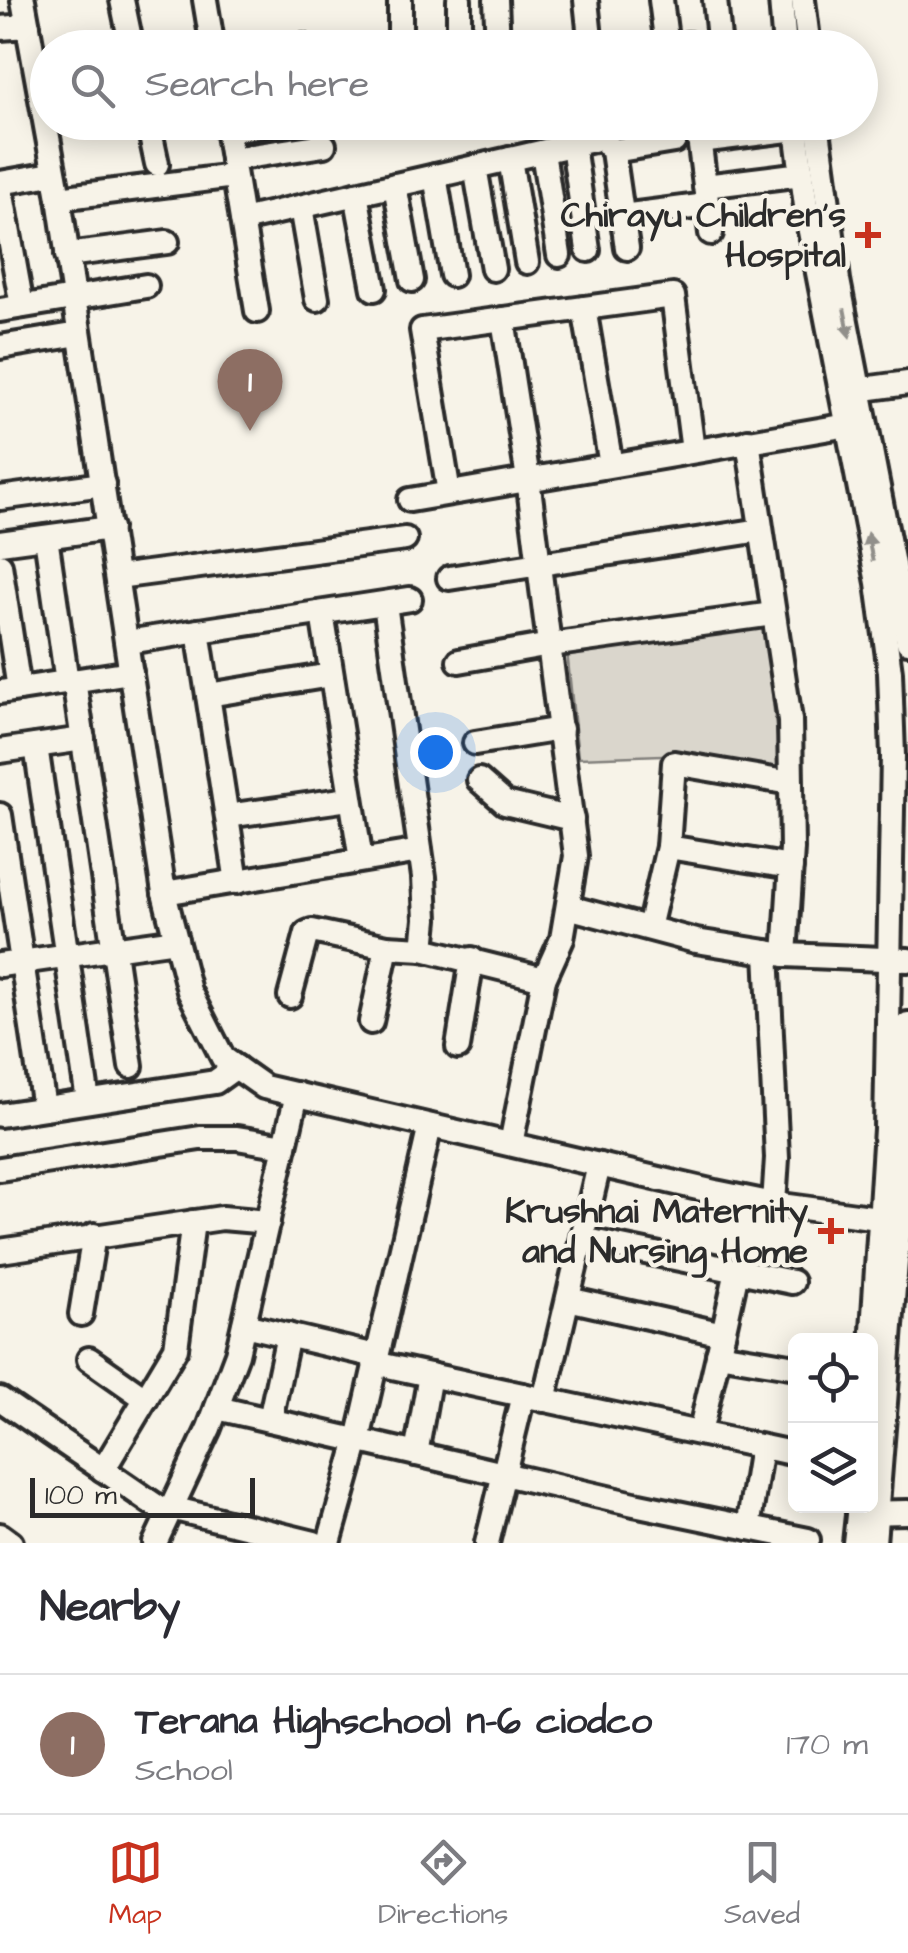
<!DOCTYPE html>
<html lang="en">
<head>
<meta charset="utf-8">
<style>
  body { margin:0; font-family:"Architects Daughter",sans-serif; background:#f2f2f3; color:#2b2b33 }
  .controls { position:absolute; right:30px; bottom:30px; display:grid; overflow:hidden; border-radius:15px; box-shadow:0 5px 25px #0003 }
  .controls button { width:90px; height:90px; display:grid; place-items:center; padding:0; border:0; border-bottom:2px solid #e1e1e2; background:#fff; color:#2b2b33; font:50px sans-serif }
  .scale { position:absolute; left:30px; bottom:25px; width:225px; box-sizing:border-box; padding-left:10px; border:5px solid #2b2b2b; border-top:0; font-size:28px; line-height:35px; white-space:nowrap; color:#2b2b2b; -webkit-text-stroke:8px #f7f3e8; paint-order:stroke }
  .you { position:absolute; left:435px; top:752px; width:35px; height:35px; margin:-25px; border:8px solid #fff; border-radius:50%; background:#1a73e8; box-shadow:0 0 0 15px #1a73e833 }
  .badge { display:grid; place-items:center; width:65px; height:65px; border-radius:50%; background:#c8321e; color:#fff; font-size:32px; font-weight:700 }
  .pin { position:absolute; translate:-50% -82px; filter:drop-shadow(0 2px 5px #0008) }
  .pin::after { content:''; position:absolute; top:52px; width:35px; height:30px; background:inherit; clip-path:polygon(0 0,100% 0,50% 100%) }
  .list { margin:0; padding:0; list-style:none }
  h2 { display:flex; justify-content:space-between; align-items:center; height:130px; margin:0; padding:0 40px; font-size:42px }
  h2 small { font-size:32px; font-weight:400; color:#7c7c81 }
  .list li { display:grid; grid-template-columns:65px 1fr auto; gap:30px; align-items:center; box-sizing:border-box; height:140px; padding:0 40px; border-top:2px solid #e1e1e2 }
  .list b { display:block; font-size:38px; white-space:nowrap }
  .list p { margin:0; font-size:32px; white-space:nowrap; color:#7c7c81 }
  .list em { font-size:32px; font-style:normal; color:#7c7c81 }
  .icon { flex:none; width:55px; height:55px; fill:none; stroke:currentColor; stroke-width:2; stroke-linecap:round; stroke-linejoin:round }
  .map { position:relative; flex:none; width:908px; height:1543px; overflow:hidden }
  .search { position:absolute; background:#fff; box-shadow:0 5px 25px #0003; left:30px; right:30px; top:30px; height:110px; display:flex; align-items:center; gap:25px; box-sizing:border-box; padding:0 35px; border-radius:55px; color:#7c7c81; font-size:38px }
  .sheet { height:270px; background:#fff }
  nav { display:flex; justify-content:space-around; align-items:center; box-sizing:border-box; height:140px; border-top:2px solid #e1e1e2; background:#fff; font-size:28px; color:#7c7c81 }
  nav a { display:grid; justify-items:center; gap:5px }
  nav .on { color:#c8321e }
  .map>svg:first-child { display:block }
  .green { fill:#dad6cc; stroke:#82807c; stroke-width:2.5 }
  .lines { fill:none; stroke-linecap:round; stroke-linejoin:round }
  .minor-casing { stroke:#2b2b2b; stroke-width:30 }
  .minor { stroke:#f7f3e8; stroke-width:22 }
  .oneway { fill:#918f8a }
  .poi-dot { fill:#c8321e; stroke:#f7f3e8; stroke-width:4 }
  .labels { text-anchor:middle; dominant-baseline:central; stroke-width:9; stroke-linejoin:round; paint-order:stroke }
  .poi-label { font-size:35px; font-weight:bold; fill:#2b2b2b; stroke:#f7f3e8; text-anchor:end }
</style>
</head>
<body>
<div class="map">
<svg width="908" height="1543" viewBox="0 0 908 1543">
  <rect width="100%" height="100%" fill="#f7f3e8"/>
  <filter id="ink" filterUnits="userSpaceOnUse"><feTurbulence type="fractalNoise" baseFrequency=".01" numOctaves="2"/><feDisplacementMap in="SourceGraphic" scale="20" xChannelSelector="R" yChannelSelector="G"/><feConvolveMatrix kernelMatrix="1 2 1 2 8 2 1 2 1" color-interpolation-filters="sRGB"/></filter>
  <g filter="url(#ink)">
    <path class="green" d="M764,624L781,770L691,754L578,758L567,651Z"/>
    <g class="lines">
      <g class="minor-casing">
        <g id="minor">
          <path d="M23,0L59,198L164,893L189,991L223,1058L264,1087L715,1192L774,1204L908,1222"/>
          <path d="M122,0L132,48"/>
          <path d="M205,0L213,48"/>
          <path d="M400,0V48"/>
          <path d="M459,0V43"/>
          <path d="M496,0L498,45"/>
          <path d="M586,0L591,48"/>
          <path d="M661,0L665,31"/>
          <path d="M715,0L720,48"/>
          <path d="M781,0L785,48"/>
          <path d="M803,0L809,48"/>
          <path d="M0,28L28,26"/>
          <path d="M688,44V48"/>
          <path d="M296,48L303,46"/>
          <path d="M148,122L157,164"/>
          <path d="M226,122L257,311"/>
          <path d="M697,122L711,233"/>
          <path d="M795,122L808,221L878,583L890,672L893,756L886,1129L870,1377"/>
          <path d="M817,122L838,280L908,642"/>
          <path d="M227,131L279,122"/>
          <path d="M602,138L613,151L627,248"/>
          <path d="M700,141L796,129"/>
          <path d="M573,145L588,250"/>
          <path d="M613,151L674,141"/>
          <path d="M543,152L559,255"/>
          <path d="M232,159L324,145"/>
          <path d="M510,159L527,262"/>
          <path d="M475,167L493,269"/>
          <path d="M435,176L452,275"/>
          <path d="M0,183L52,174"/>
          <path d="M0,184L22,306"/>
          <path d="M395,185L412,280"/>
          <path d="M705,186L802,174"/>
          <path d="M356,194L374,289"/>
          <path d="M59,198L234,176"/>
          <path d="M301,207L317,299"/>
          <path d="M622,216L707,205"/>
          <path d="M242,220L602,138L600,122"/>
          <path d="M67,255L167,242"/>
          <path d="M584,308L611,465"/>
          <path d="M0,310L146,286"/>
          <path d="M503,319L528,479L576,856L562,939L544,979L511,1144"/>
          <path d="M0,347L79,334"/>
          <path d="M849,391L908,383"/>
          <path d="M748,441L790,720L792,849L785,955"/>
          <path d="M449,493L422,330L673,296L693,451"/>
          <path d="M0,498L103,484"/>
          <path d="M410,500L860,423"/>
          <path d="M46,537L67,682"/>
          <path d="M0,543L110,528"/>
          <path d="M0,565L19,689"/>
          <path d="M117,577L405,539"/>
          <path d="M449,578L761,530"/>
          <path d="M385,604L424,877L426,919L423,949"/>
          <path d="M322,613L361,860"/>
          <path d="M198,631L237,882"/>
          <path d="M127,642L410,599"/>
          <path d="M459,661L550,645L773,614"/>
          <path d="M74,680L131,1066"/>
          <path d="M0,692L131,672"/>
          <path d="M208,695L331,675"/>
          <path d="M475,743L561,729"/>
          <path d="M36,746L88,1101"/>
          <path d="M0,751L83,739"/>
          <path d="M479,780L505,803L572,819"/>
          <path d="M0,815L44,1108"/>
          <path d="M227,816L349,799"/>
          <path d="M668,847L791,867"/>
          <path d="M164,893L420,851"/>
          <path d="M568,907L696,941L785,955L908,960"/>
          <path d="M649,928L668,847L674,763L791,783"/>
          <path d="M767,952L777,1158L774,1204"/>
          <path d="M0,965L176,940"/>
          <path d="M290,996L307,933L312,931L387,947L423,949L544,979"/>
          <path d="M371,1022L387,947"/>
          <path d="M458,1047L472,959"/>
          <path d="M0,1115L215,1082L236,1067"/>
          <path d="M0,1169L200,1138H237L285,1146"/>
          <path d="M582,1239L792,1282"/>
          <path d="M0,1251L222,1218L268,1222"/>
          <path d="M568,1299L723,1334L700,1433"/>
          <path d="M81,1314L94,1235"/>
          <path d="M244,1325L376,1356"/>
          <path d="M723,1334L737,1271"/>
          <path d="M718,1354L796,1367"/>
          <path d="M89,1359L146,1399"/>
          <path d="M374,1363L796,1454"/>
          <path d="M0,1399L168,1514"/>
          <path d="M544,1400L599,1165"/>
          <path d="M217,1408L634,1504L808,1540"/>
          <path d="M270,1420L288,1335"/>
          <path d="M416,1454L430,1375"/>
          <path d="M103,1470L176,1348L193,1222"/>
          <path d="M171,1508L314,1543"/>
          <path d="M858,1513L908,1512"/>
          <path d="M748,1528L761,1447"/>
          <path d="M0,1535L11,1543"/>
          <path d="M155,1543L209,1428L237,1354L297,1094"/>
          <path d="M329,1543L358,1440L430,1126"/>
          <path d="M487,1543L523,1395"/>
          <path d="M855,1543L859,1506"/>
          <path d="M874,1543L904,1160L908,1024"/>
        </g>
      </g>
      <use href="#minor" class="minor"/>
    </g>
    <defs><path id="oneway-solid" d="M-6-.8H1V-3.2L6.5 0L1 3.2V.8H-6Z" transform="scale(2.5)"/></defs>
    <g class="oneway">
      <use href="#oneway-solid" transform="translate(847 323) rotate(79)"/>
      <use href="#oneway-solid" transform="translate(870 547) rotate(-101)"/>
    </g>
  </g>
  <g class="poi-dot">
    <path d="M863 220h10v10h10v10h-10v10h-10v-10h-10v-10h10z"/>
    <path d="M826 1216h10v10h10v10h-10v10h-10v-10h-10v-10h10z"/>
  </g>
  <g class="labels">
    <g class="poi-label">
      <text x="846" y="215">Chirayu Children's<tspan x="846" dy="40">Hospital</tspan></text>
      <text x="808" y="1211">Krushnai Maternity<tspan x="808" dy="40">and Nursing Home</tspan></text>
    </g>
  </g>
</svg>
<div class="controls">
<button><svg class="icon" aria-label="locate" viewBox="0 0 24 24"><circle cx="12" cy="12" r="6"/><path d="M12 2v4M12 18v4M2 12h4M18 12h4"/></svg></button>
<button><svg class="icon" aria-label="layers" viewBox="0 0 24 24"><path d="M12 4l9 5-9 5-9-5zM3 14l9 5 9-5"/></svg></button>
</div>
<div class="scale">100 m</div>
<div class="you"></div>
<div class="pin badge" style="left:250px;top:431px;background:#8d6e63">1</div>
<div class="search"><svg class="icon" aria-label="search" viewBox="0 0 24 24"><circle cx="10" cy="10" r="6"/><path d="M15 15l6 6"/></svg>Search here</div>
</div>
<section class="sheet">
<h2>Nearby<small></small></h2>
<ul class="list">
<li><span class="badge" style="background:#8d6e63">1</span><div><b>Terana Highschool n-6 ciodco</b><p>School</p></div><em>170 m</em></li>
</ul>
</section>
<nav>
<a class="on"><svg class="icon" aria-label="map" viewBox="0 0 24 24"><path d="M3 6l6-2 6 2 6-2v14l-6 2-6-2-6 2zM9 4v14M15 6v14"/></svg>Map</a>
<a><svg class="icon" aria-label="directions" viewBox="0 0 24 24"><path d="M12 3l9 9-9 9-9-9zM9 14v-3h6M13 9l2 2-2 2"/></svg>Directions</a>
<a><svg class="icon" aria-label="saved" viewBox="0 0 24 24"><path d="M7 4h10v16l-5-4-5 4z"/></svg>Saved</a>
</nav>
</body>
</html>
